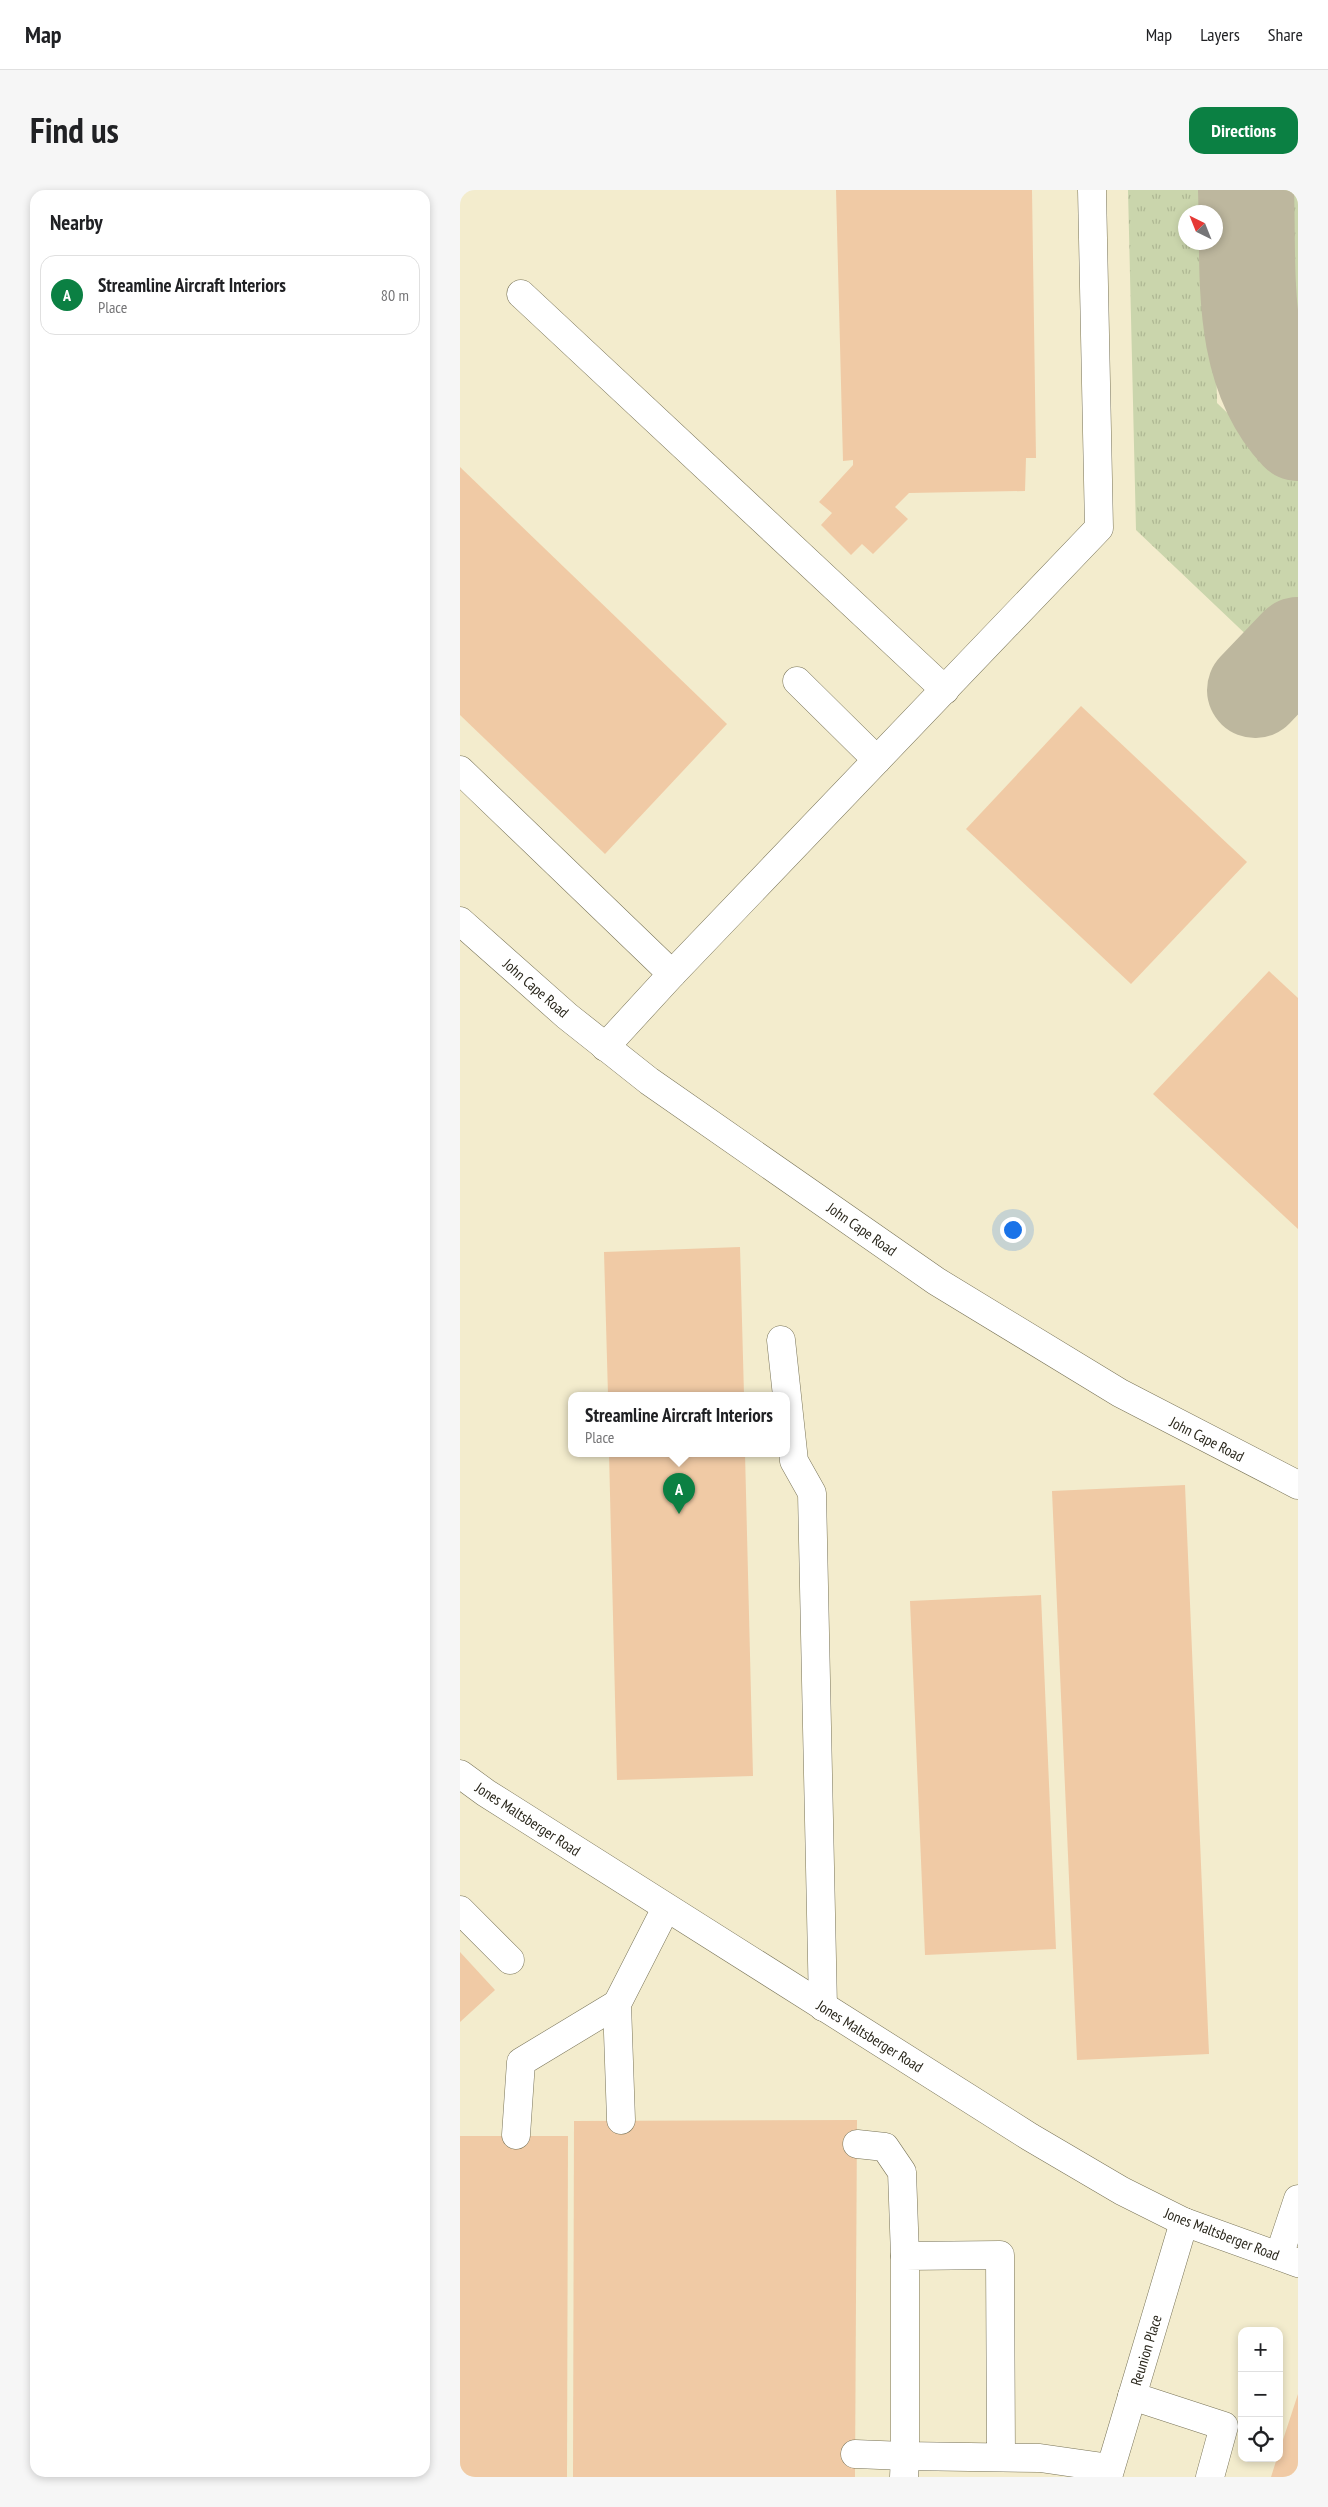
<!DOCTYPE html>
<html lang="en">
<head>
<meta charset="utf-8">
<style>
  body { margin:0; font-family:"PT Sans Narrow",sans-serif; background:#f6f6f6; color:#202124 }
  .controls { position:absolute; right:15px; bottom:15px; display:grid; overflow:hidden; border-radius:10px; box-shadow:0 2px 8px #0003 }
  .controls button { width:45px; height:45px; display:grid; place-items:center; padding:0; border:0; border-bottom:1px solid #e0e0e0; background:#fff; color:#202124; font:25px sans-serif }
  .compass { position:absolute; left:718px; top:15px; width:45px; height:45px; border-radius:50%; background:#fff; box-shadow:0 2px 8px #0003; rotate:317deg }
  .you { position:absolute; left:552px; top:1039px; width:18px; height:18px; margin:-12px; border:4px solid #fff; border-radius:50%; background:#1a73e8; box-shadow:0 0 0 8px #1a73e833 }
  .badge { display:grid; place-items:center; width:32px; height:32px; border-radius:50%; background:#0b8043; color:#fff; font-size:16px; font-weight:700 }
  .pin { position:absolute; translate:-50% -41px; filter:drop-shadow(0 1px 2px #0008) }
  .pin::after { content:''; position:absolute; top:26px; width:18px; height:15px; background:inherit; clip-path:polygon(0 0,100% 0,50% 100%) }
  .popup { position:absolute; left:108px; top:1202px; width:222px; height:65px; box-sizing:border-box; display:grid; place-content:center; border-radius:10px; background:#fff; filter:drop-shadow(0 1px 4px #0005); font-size:16px; white-space:nowrap; color:#757577 }
  .popup b { font-size:19px; color:#202124 }
  .popup::after { content:''; position:absolute; left:50%; top:100%; margin-left:-10px; border:10px solid transparent; border-top-color:#fff }
  .list { margin:0; padding:0; list-style:none }
  h2 { display:flex; justify-content:space-between; align-items:center; height:65px; margin:0; padding:0 20px; font-size:21px }
  h2 small { font-size:16px; font-weight:400; color:#757577 }
  .list li { display:grid; grid-template-columns:32px 1fr auto; gap:15px; align-items:center; box-sizing:border-box; height:80px; margin:0 10px 10px; padding:0 10px; border:1px solid #e0e0e0; border-radius:15px }
  .list b { display:block; font-size:19px; white-space:nowrap }
  .list p { margin:0; font-size:16px; white-space:nowrap; color:#757577 }
  .list em { font-size:16px; font-style:normal; color:#757577 }
  .icon { flex:none; width:28px; height:28px; fill:none; stroke:currentColor; stroke-width:2; stroke-linecap:round; stroke-linejoin:round }
  .map { position:relative; flex:none; width:838px; height:2287px; overflow:hidden; border-radius:15px }
  header { display:flex; align-items:center; gap:30px; box-sizing:border-box; height:70px; padding:0 25px; background:#fff; border-bottom:1px solid #e0e0e0 }
  header strong { font-size:24px }
  nav { display:flex; gap:28px; margin-inline-start:auto; font-size:18px }
  .intro { display:flex; align-items:center; justify-content:space-between; box-sizing:border-box; height:120px; padding:0 30px }
  h1 { margin:0; font-size:35px }
  .button { padding:12px 22px; border-radius:15px; background:#0b8043; color:#fff; font-size:18px; font-weight:700 }
  main { display:flex; gap:30px; padding:0 30px }
  aside { flex:1; background:#fff; border-radius:15px; box-shadow:0 2px 8px #0003 }
  .map>svg:first-child { display:block }
  .grass { fill:url(#grass-tufts) }
  .lines { fill:none; stroke-linecap:round; stroke-linejoin:round }
  .taxiway { stroke:#bdb79e; stroke-width:96 }
  .building { fill:#f0caa5 }
  .minor-casing { stroke:#787357; stroke-width:29 }
  .minor { stroke:#fff; stroke-width:28 }
  .labels { text-anchor:middle; dominant-baseline:central; stroke-width:4; stroke-linejoin:round; paint-order:stroke }
  .street-label { font-size:15px; fill:#2a271c; stroke:#fff }
</style>
</head>
<body>
<header>
<strong>Map</strong>
<nav><a>Map</a><a>Layers</a><a>Share</a></nav>
</header>
<div class="intro"><h1>Find us</h1><a class="button">Directions</a></div>
<main>
<aside>
<h2>Nearby<small></small></h2>
<ul class="list">
<li><span class="badge">A</span><div><b>Streamline Aircraft Interiors</b><p>Place</p></div><em>80 m</em></li>
</ul>
</aside>
<div class="map">
<svg width="838" height="2287" viewBox="0 0 838 2287">
  <defs>
    <pattern id="grass-tufts" width="24" height="20" patternUnits="userSpaceOnUse" patternTransform="scale(1.25)"><rect width="24" height="20" fill="#cad5ac"/><path d="M3 7l-1-3M5 7V3M7 7l1-3M15 17l-1-3M17 17v-4M19 17l1-3" fill="none" stroke="#aeb793"/></pattern>
  </defs>
  <rect width="100%" height="100%" fill="#f3eccd"/>
  <g class="grass">
    <path d="M668,0H753L754,22H726V52L754,53L757,213L838,291V408L795,453L676,340Z"/>
    <path d="M815,0H838V186C813,129 817,61 815,0Z"/>
  </g>
  <g class="lines">
    <g class="taxiway">
      <path d="M786,0C789,82 778,179 838,243"/>
      <path d="M795,500L838,455"/>
    </g>
  </g>
  <g class="building">
    <path d="M376,0H572L576,268H566L565,301L449,303L435,317L448,329L413,364L402,354L391,365L361,335L372,323L359,312L393,275V270L383,271Z"/>
    <path d="M0,277L267,534L145,664L0,525Z"/>
    <path d="M621,516L787,672L671,794L506,639Z"/>
    <path d="M809,781L838,808V1039L693,904Z"/>
    <path d="M280,1057L284,1205H148L144,1062Z"/>
    <path d="M149,1263H285L293,1586L157,1590Z"/>
    <path d="M725,1295L749,1864L617,1870L592,1301Z"/>
    <path d="M581,1405L596,1759L465,1765L450,1411Z"/>
    <path d="M0,1762L35,1800L0,1832Z"/>
    <path d="M397,1930L395,2287H113L114,1931Z"/>
    <path d="M0,1946H108L107,2287H0Z"/>
    <path d="M838,2204V2287H811L817,2268H819V2262Z"/>
  </g>
  <g class="lines">
    <g class="minor-casing">
      <g id="minor">
        <path d="M61,104L485,500"/>
        <path d="M337,491L417,570"/>
        <path d="M0,580L212,784L145,857"/>
        <path d="M0,731L107,826L189,891L476,1091L660,1203L838,1295"/>
        <path d="M212,784L639,338L632,0"/>
        <path d="M321,1150L334,1271L352,1303L363,1817"/>
        <path d="M0,1584L26,1603L570,1947L662,2001L724,2032L838,2073"/>
        <path d="M0,1720L50,1770"/>
        <path d="M161,1930L157,1814L206,1718"/>
        <path d="M56,1945L61,1872L157,1814"/>
        <path d="M397,1954L425,1957L442,1982L445,2066"/>
        <path d="M819,2066L838,2009"/>
        <path d="M672,2206L764,2236L750,2287"/>
        <path d="M395,2264L445,2266L444,2287"/>
        <path d="M541,2267L540,2065L445,2066V2266L580,2268L650,2278"/>
        <path d="M648,2287L724,2032"/>
      </g>
    </g>
    <use href="#minor" class="minor"/>
  </g>
  <g class="labels">
    <g class="street-label">
      <text transform="translate(76 798) rotate(41)">John Cape Road</text>
      <text transform="translate(402 1039) rotate(35)">John Cape Road</text>
      <text transform="translate(747 1249) rotate(27)">John Cape Road</text>
      <text transform="translate(68 1629) rotate(33)">Jones Maltsberger Road</text>
      <text transform="translate(410 1846) rotate(32)">Jones Maltsberger Road</text>
      <text transform="translate(762 2044) rotate(21)">Jones Maltsberger Road</text>
      <text transform="translate(686 2160) rotate(-73)">Reunion Place</text>
    </g>
  </g>
</svg>
<div class="controls">
<button>+</button>
<button>−</button>
<button><svg class="icon" aria-label="locate" viewBox="0 0 24 24"><circle cx="12" cy="12" r="6"/><path d="M12 2v4M12 18v4M2 12h4M18 12h4"/></svg></button>
</div>
<svg class="compass" viewBox="-18 -18 36 36"><path d="M0-13l5 13h-10z" fill="#e53935"/><path d="M0 13l5-13h-10z" fill="#757577"/></svg>
<div class="you"></div>
<div class="pin badge" style="left:219px;top:1324px">A</div>
<div class="popup"><b>Streamline Aircraft Interiors</b>Place</div>
</div>
</main>
</body>
</html>
